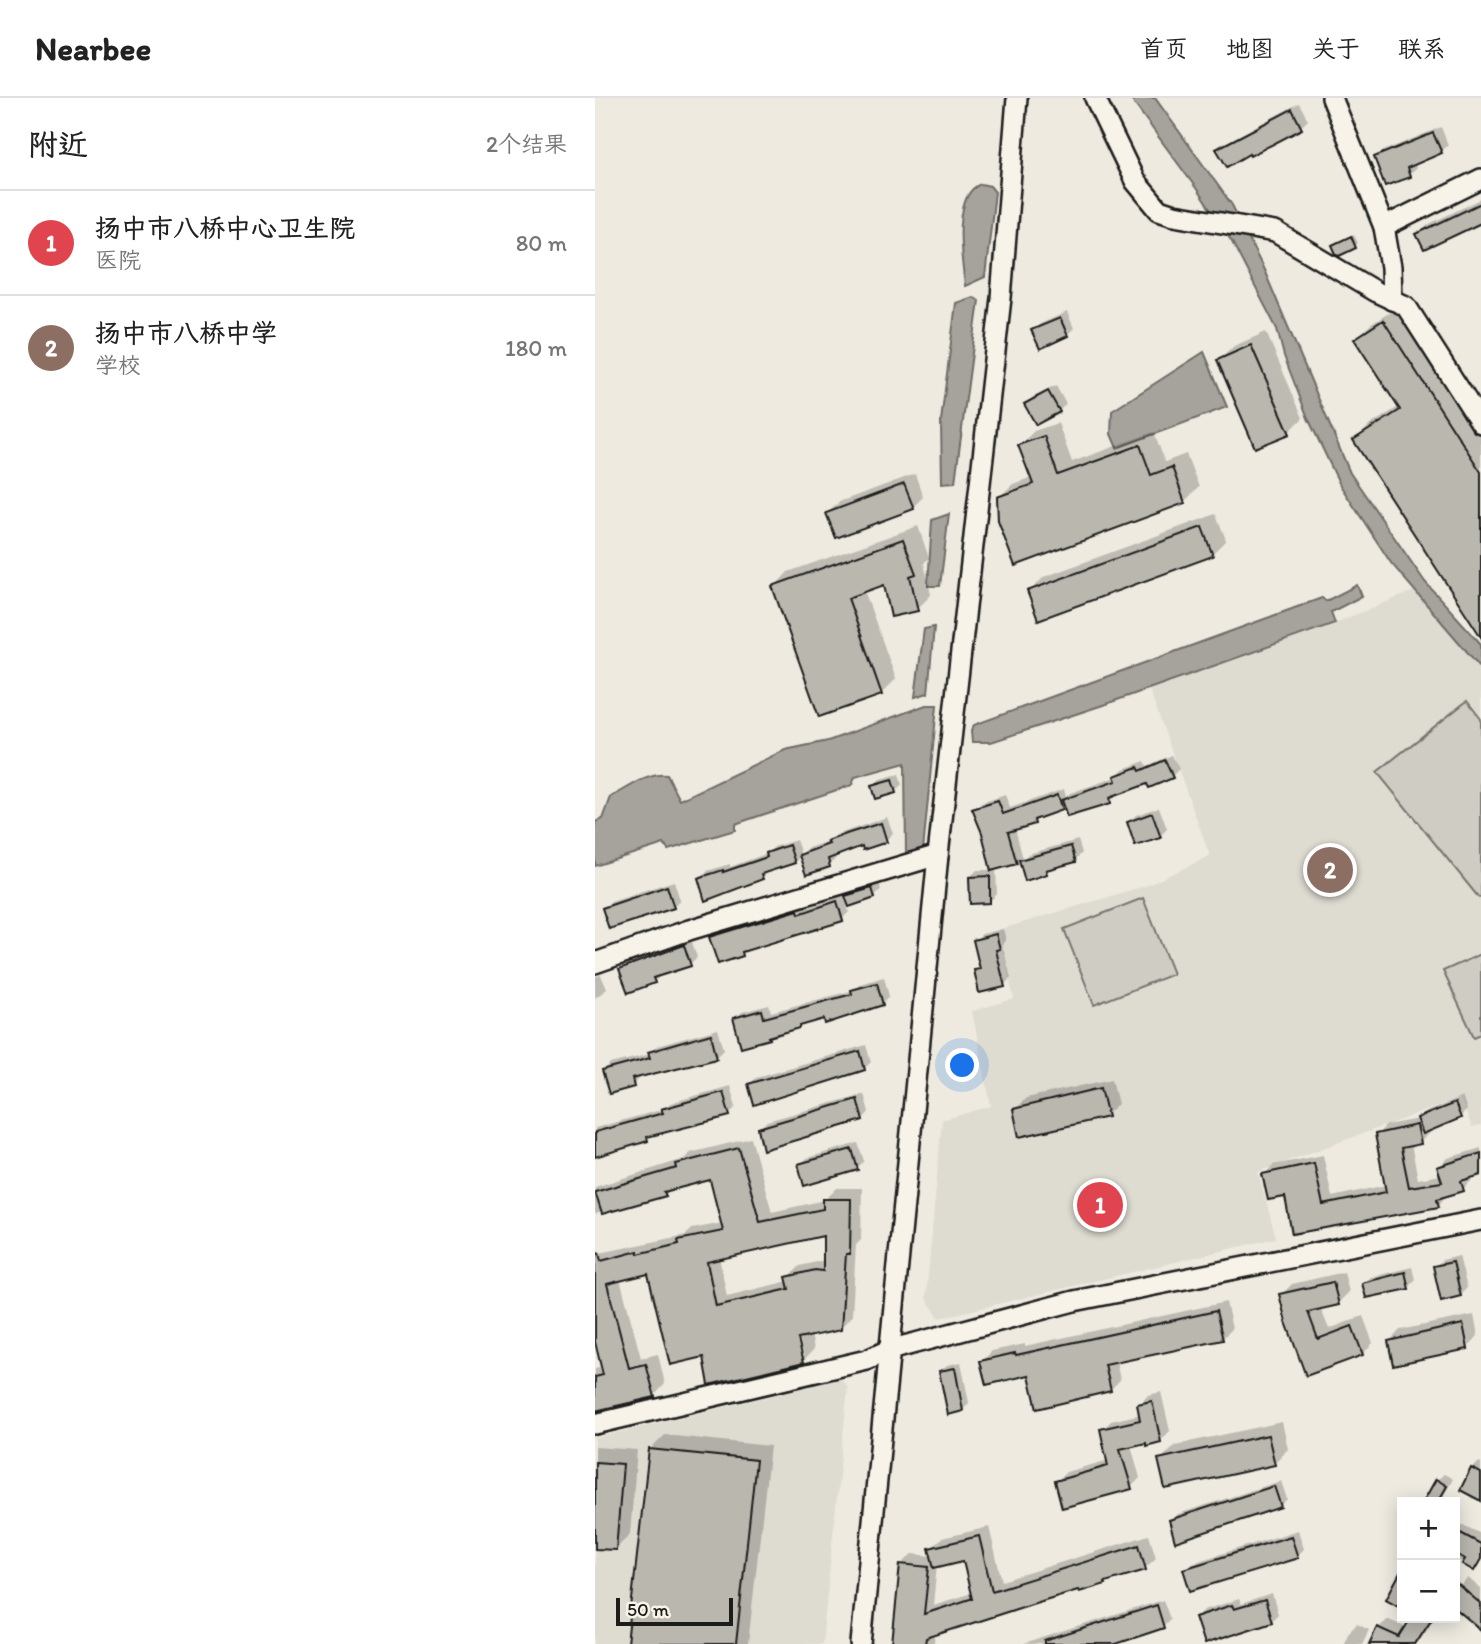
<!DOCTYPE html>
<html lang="zh">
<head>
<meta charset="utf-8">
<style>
  body { margin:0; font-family:Itim,"LXGW WenKai TC",sans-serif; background:#f2f2f2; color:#222 }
  .controls { position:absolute; right:21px; bottom:21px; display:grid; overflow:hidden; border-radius:0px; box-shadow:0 4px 18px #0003 }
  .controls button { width:63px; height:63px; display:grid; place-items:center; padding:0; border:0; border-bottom:2px solid #e0e0e0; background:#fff; color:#222; font:35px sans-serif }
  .scale { position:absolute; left:21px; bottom:18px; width:117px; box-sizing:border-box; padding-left:7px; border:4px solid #1c1c1c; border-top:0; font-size:19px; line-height:24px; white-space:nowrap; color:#1c1c1c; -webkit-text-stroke:5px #f7f3e8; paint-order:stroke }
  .you { position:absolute; left:368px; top:968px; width:24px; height:24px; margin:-18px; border:5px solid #fff; border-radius:50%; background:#1a73e8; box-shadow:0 0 0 10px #1a73e833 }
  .badge { display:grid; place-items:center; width:46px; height:46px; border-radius:50%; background:#ea580c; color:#fff; font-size:23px; font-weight:700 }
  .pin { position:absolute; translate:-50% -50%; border:4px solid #fff; box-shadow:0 2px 7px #0006 }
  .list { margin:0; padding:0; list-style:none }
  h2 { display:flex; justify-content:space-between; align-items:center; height:91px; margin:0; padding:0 28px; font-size:30px }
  h2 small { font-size:23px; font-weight:400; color:#767676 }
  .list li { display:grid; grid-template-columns:46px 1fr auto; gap:21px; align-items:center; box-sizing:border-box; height:105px; padding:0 28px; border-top:2px solid #e0e0e0 }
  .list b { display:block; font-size:26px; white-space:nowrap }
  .list p { margin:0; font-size:23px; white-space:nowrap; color:#767676 }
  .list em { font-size:23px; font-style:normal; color:#767676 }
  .map { position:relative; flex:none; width:886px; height:1546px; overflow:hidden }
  header { display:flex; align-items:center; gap:42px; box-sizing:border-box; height:98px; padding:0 35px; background:#fff; border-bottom:2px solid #e0e0e0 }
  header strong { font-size:33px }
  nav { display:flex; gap:38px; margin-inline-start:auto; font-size:24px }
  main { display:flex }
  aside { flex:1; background:#fff }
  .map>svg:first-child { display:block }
  .built { fill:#dedbd1 }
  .green { fill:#cfccc3; stroke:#767470; stroke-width:2 }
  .water { fill:#a6a39d; stroke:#6f6d69; stroke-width:2 }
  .shadow { fill:#0003; fill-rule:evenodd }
  .building { fill:#bab7af; stroke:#1c1c1c; stroke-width:2; fill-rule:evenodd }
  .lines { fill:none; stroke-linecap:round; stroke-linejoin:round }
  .minor-casing { stroke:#1c1c1c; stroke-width:24 }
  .minor { stroke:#f7f3e8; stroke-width:19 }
</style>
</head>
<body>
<header>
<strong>Nearbee</strong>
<nav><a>首页</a><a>地图</a><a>关于</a><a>联系</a></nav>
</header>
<main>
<aside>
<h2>附近<small>2个结果</small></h2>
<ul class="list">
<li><span class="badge" style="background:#e0444e">1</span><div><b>扬中市八桥中心卫生院</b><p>医院</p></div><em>80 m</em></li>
<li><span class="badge" style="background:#8d6e63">2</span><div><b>扬中市八桥中学</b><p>学校</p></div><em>180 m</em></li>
</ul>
</aside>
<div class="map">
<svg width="886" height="1546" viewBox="0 0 886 1546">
  <rect width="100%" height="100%" fill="#eeeae0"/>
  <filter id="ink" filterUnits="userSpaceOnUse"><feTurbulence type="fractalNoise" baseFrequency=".0143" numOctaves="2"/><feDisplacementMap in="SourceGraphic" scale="14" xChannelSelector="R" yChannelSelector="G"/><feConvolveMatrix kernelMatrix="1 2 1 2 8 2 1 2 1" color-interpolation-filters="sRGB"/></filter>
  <g filter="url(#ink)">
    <g class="built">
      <path d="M821,492L886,570V1027L877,1029L865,1000L663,1074L681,1140L344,1220L331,1200L347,1022L396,1008L377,913L419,901L403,832L553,787L615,758L554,591L740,525Z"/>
      <path d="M246,1281L253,1289L227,1546H0V1340Z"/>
    </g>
    <g class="green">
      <path d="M872,603L886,621V799L884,800L782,674Z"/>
      <path d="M548,800L578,876L499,907L469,831Z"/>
      <path d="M886,856V936L879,939L848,873Z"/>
    </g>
    <g class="water">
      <path d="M535,0H560L637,107L669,172L755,375L830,484L886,546V570L796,465L745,387L713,320L689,258L682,231L637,144L601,90Z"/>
      <path d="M386,86L395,88L400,94L390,179L370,188C367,163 356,96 386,86Z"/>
      <path d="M378,199L384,202L360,384L347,385L346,323L361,205Z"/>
      <path d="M609,254L632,309L522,350L516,336L517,313Z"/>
      <path d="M354,416L345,488H333L337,422Z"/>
      <path d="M762,487L767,498L736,514L740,525L508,607L396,644H377L376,633L379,627L727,500L731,503Z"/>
      <path d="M339,529L333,595L320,599L329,531Z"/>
      <path d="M331,607H342L328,753L311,757L310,665L260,679L257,687L140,726V732L73,752L69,746L0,768V724L8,721L16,699C32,691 53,674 72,677L85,702L190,652L233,643Z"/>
    </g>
    <g class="shadow">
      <path d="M704,5L713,22L706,29L655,53L623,52L630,45Z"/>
      <path d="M846,29L853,47L846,54L820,65L821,70L814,77L791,86L781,60L788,53Z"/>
      <path d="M886,101V123L830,150L823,136L834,126Z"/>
      <path d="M759,137L763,145L760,148L739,147Z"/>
      <path d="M803,209L886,338V535L760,342L775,327L805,308L761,241L775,227Z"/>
      <path d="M472,214L479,230L472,237L438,233L445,226Z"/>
      <path d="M671,234L708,320L694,334L624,262L639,248Z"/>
      <path d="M461,288L471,306L464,313L431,306L438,299Z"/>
      <path d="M463,325L477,364L559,334L570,364L591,356L604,389L589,404L403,400L418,386L437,379L425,347L439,333Z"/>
      <path d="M320,376L328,399L318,409L233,415L244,404Z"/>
      <path d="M621,416L631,442L617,456L434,494L449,479Z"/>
      <path d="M323,428L334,460L329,465L336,497L322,511L290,485L269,492L301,581L286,596L179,489L193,474Z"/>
      <path d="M577,657L584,671L577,678L553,683L521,696L515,704L469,707L445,718L439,724L420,730L428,761L433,756L483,742L487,755L480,762L457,769L451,775L431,781L425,760L421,765L401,770L402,796L395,803L375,779L382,772H398L388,734L380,712L386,705L410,697L415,710L469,691L471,699L475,695L521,679L528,671L550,663L552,668Z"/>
      <path d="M304,676L307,687L300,694L278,688L285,681Z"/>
      <path d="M564,709L572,731L565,738L534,724L541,717Z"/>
      <path d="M292,719L298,735L291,742L268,746L240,756L241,760L235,767L206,757L200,764L174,772L167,780H105L112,773L135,766V769L173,755L179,749L201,742L206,756L213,750L236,742L241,737Z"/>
      <path d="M79,783L85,802L78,809L9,810L16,803Z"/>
      <path d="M284,784L286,792L279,799L252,808L254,814L247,821L153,851L147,856L116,840L123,833L210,806L211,810L249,798L250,801L259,791Z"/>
      <path d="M408,831L411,842L407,846L416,880L409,887L381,873L386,868L380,843L387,836Z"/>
      <path d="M96,841L102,859L95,866L66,877L59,884L26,871L33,865Z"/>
      <path d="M6,877L12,891L0,900V879Z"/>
      <path d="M289,879L294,898L287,905L230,918L179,935L174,940L140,921L147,914L174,907L176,914L259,892L265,886Z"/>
      <path d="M123,931L129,951L122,958L45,978V980L38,987L9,973L16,966L55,956L62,948Z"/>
      <path d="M271,947L276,964L269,971L155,986L162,979Z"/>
      <path d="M517,981L523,1006L512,1017L420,1011L431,1000Z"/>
      <path d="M135,988L141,1009L134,1016L58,1036L52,1042L0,1057V1030L69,1011L75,1005Z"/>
      <path d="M269,996L274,1014L268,1021L165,1030L172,1023Z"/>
      <path d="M867,999L872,1012L865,1019L834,1031L835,1035L825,1044L816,1046L823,1081L846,1077L844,1069L853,1060L886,1050V1075L876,1078L877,1082L868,1091L852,1096L843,1108L698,1134L691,1096L669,1077L678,1067L728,1057L737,1099L791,1087L782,1037L791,1027L824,1021L831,1014ZM865,1074L869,1088H866Z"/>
      <path d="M156,1040L177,1114L230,1102L242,1090H267L266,1142L261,1147L257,1218L245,1230L216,1236L219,1251L208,1263L110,1256L54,1174L25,1181L46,1260L63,1256L70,1286L59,1298L0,1312V1271L8,1269L0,1237V1156L91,1137L97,1131L128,1125L117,1080L77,1090L70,1097L0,1116V1089L89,1061L95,1055ZM230,1136V1162L205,1168L193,1180L194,1183L132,1198L124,1159ZM199,1232H202L209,1257H205Z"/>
      <path d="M263,1045L269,1063L262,1070L205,1067L212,1060Z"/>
      <path d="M864,1158L872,1190L865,1197L840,1169L847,1162Z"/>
      <path d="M817,1169L820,1182L813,1189L769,1185L776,1179Z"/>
      <path d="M749,1174L754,1194L743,1205L725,1209L734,1231L768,1218L778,1245L768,1256L712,1276L686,1197L697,1186Z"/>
      <path d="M631,1204L637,1231L627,1241L521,1263L525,1282L515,1292L387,1263L397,1253L430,1246V1248Z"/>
      <path d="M879,1217L883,1238L873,1249L795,1243L805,1232Z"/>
      <path d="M366,1264L374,1305L368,1312L345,1273L352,1267Z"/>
      <path d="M566,1294L575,1333L565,1343L536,1347L545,1380L536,1389L462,1383L471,1374L514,1362L507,1332L516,1323L546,1316L544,1307L553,1297Z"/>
      <path d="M687,1324L693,1351L679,1365L565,1362L580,1347Z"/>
      <path d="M70,1337L175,1348L153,1546H34L55,1352Z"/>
      <path d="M0,1349L42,1352L35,1436L21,1451L0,1449Z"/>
      <path d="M884,1364L886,1365V1401L867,1392L877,1371Z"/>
      <path d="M849,1376L858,1381L846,1403L830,1404L842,1382Z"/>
      <path d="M686,1383L692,1401L685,1408L576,1423L583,1416Z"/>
      <path d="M860,1423L886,1436V1463L878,1471L860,1460Z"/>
      <path d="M394,1429L407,1483L554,1437L561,1460L550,1470L340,1536L339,1546H299L306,1467L317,1456L338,1458L336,1450L347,1440ZM369,1461L377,1495L338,1507L342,1467Z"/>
      <path d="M703,1432L709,1451L702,1458L590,1472L597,1465Z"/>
      <path d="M873,1480L886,1491V1530L860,1508V1494Z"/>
      <path d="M677,1496L683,1516L676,1523L602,1519L609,1512L644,1501L646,1506Z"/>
      <path d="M568,1502L575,1521L568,1528L512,1546H428Z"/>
      <path d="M818,1520H839L822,1546H775L783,1530L792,1521L812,1530Z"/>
      <path d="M762,1526L774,1532L767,1546H748L753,1535Z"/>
    </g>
    <g class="building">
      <path d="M697,11L707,31L655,58L654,56L632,69L621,51Z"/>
      <path d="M838,35L847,55L812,70L815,79L790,88L779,59Z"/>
      <path d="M886,105V125L829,152L821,136Z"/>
      <path d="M756,138L761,150L744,158L741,156L737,147Z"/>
      <path d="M465,220L473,238L445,251L436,232Z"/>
      <path d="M788,222L886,374V539L758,342L805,312L759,241Z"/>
      <path d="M656,247L695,336L660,350L622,262Z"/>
      <path d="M453,293L465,314L441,327L429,306Z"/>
      <path d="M449,338L463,377L545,347L556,377L577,369L590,405L420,468L403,423L402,399L438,386L423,347Z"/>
      <path d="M309,386L319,411L241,440L231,415Z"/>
      <path d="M607,429L618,458L443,522L432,493Z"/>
      <path d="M308,441L321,476L315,478L323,513L296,519L289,487L253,500L287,597L224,619L177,488Z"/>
      <path d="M570,662L578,680L554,690L552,686L514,700L515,706L472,719L466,702L521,683L519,678L543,669L545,673Z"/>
      <path d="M297,682L301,695L280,701L276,688Z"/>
      <path d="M462,697L467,712L439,722L440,726L413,734L422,766L396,773L387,735L377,711L403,703L408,716Z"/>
      <path d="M557,715L566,740L540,748L532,724Z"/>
      <path d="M286,725L292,744L268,752L267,748L233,761L235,769L211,777L204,757L234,746L232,743L254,735Z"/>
      <path d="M194,747L200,765L166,776L168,781L110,803L103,780L128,772V774L172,759L171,755Z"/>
      <path d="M476,748L481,764L451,772L452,776L430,783L424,762Z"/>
      <path d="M395,778V805L375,806L374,779Z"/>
      <path d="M72,788L79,810L14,831L7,810Z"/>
      <path d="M277,790L280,800L254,809L250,798Z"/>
      <path d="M242,803L248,823L147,854L148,858L123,866L114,839L203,812L204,816Z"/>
      <path d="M401,836L405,851L401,852L410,889L384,895L379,872L385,871L378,842Z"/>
      <path d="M89,847L96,868L58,880L60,885L33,895L24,871Z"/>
      <path d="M282,885L288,907L230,926L229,921L205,928V930L174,939L175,941L146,949L138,920L167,912L169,920L257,896L256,892Z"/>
      <path d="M116,936L122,960L37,981L39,989L14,996L7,973L55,960L53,954Z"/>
      <path d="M265,953L270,972L159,1007L153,986Z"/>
      <path d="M506,990L513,1019L424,1039L418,1011Z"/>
      <path d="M128,994L135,1018L52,1039L53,1043L0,1059V1034L68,1015L66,1011Z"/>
      <path d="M262,1001L268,1022L168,1052L163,1030Z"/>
      <path d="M860,1005L866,1020L828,1036L822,1020Z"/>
      <path d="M822,1027L826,1046L806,1050L814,1089L847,1084L842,1069L886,1055V1077L866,1083L869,1093L842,1101L844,1109L697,1136L690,1099L673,1102L667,1076L719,1065L728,1107L791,1094L780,1036Z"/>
      <path d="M144,1050L165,1124L228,1111V1101H256L255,1156H251L246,1232L203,1241L209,1264L114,1287L109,1259L75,1267L53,1176L12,1186L34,1270L51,1266L60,1299L0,1313V1279L8,1277L0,1244V1156L4,1155L6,1163L43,1153V1156L84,1146L83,1142L128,1133L115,1082L69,1094L71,1098L7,1116L0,1094L82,1070L81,1066ZM228,1138V1173L220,1172L191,1179L194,1191L121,1208L112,1164Z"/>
      <path d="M257,1051L263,1072L209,1088L203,1066Z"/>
      <path d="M858,1164L866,1198L846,1203L838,1168Z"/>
      <path d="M810,1174L814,1191L771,1200L767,1185Z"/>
      <path d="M738,1184L744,1207L713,1214L723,1241L757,1228L768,1257L711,1278L691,1224L684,1196Z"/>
      <path d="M621,1213L628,1242L510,1267L516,1293L442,1311L434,1277L391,1287L385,1263L420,1255L421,1257Z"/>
      <path d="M868,1226L873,1251L798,1267L793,1243Z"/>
      <path d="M360,1270L368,1313L353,1317L344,1273Z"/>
      <path d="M557,1303L566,1344L551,1348V1345L525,1351L537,1391L467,1410L460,1383L513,1368L505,1331L545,1322L542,1306Z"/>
      <path d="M673,1337L680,1367L570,1391L563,1361Z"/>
      <path d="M54,1351L161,1362L141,1546H32Z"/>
      <path d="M0,1364L28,1366L21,1452L0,1451Z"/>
      <path d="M876,1370L886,1375V1403L865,1392Z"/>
      <path d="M841,1381L852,1388L843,1404H828Z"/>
      <path d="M679,1388L686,1409L580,1444L574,1422Z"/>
      <path d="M860,1432L886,1446V1461L879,1473L867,1466L870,1461L860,1455Z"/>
      <path d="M384,1438L397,1493L544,1447L551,1472L510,1484L511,1486L484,1494L483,1492L440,1505L331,1540L330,1546H297L305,1466L334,1469L329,1516L375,1501H377L368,1463L339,1470L334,1450Z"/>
      <path d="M696,1438L703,1460L595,1493L588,1471Z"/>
      <path d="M807,1471V1510L791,1501Z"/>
      <path d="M860,1484L886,1506V1532L860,1510Z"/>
      <path d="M670,1502L677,1524L609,1546L600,1519L637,1507L639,1511Z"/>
      <path d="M562,1507L569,1530L521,1546H450V1543Z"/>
      <path d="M816,1520H837L820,1546H774L782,1529L804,1539Z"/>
    </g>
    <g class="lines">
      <g class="minor-casing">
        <g id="minor">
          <path d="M500,0L540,83L564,112L579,117L680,134L781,194L811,208L886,325"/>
          <path d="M737,0L789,129L796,169L797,202"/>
          <path d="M789,129L886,81"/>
          <path d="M0,865L94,832L343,757"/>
          <path d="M0,1326L272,1262L294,1252L479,1203L886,1122"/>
          <path d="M266,1546L343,757L406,200L422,0"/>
        </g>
      </g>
      <use href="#minor" class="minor"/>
    </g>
  </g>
</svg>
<div class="controls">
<button>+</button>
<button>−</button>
</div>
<div class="scale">50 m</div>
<div class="you"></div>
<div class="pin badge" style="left:505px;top:1107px;background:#e0444e">1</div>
<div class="pin badge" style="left:735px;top:772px;background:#8d6e63">2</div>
</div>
</main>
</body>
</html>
